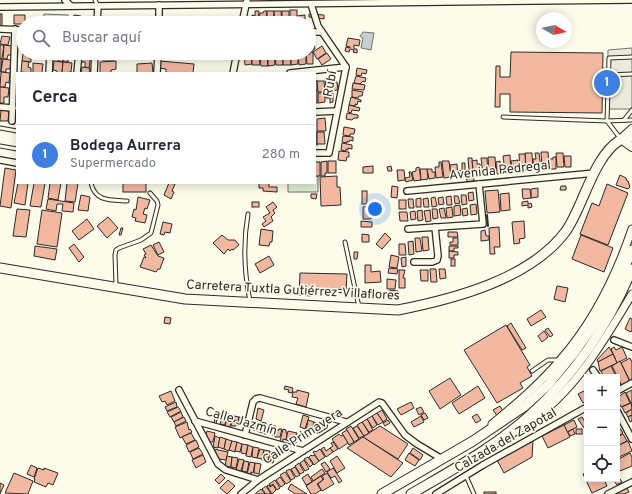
<!DOCTYPE html>
<html lang="es">
<head>
<meta charset="utf-8">
<style>
  body { margin:0; font-family:Overpass,sans-serif; background:#f2f2f3; color:#1f2937 }
  .controls { position:absolute; right:12px; bottom:12px; display:grid; overflow:hidden; border-radius:0px; box-shadow:0 2px 10px #0003 }
  .controls button { width:36px; height:36px; display:grid; place-items:center; padding:0; border:0; border-bottom:1px solid #e0e1e3; background:#fff; color:#1f2937; font:20px sans-serif }
  .compass { position:absolute; left:536px; top:12px; width:36px; height:36px; border-radius:50%; background:#fff; box-shadow:0 2px 10px #0003; rotate:99deg }
  .you { position:absolute; left:375px; top:209px; width:14px; height:14px; margin:-10px; border:3px solid #fff; border-radius:50%; background:#1a73e8; box-shadow:0 0 0 6px #1a73e833 }
  .badge { display:grid; place-items:center; width:26px; height:26px; border-radius:50%; background:#0f766e; color:#fff; font-size:13px; font-weight:700 }
  .pin { position:absolute; translate:-50% -50%; border:2px solid #fff; box-shadow:0 1px 4px #0006 }
  .list { margin:0; padding:0; list-style:none }
  h2 { display:flex; justify-content:space-between; align-items:center; height:52px; margin:0; padding:0 16px; font-size:17px }
  h2 small { font-size:13px; font-weight:400; color:#747a83 }
  .list li { display:grid; grid-template-columns:26px 1fr auto; gap:12px; align-items:center; box-sizing:border-box; height:60px; padding:0 16px; border-top:1px solid #e0e1e3 }
  .list b { display:block; font-size:15px; white-space:nowrap }
  .list p { margin:0; font-size:13px; white-space:nowrap; color:#747a83 }
  .list em { font-size:13px; font-style:normal; color:#747a83 }
  .icon { flex:none; width:22px; height:22px; fill:none; stroke:currentColor; stroke-width:2; stroke-linecap:round; stroke-linejoin:round }
  .map { position:relative; flex:none; width:632px; height:494px; overflow:hidden }
  .search { position:absolute; background:#fff; box-shadow:0 2px 10px #0003; left:16px; top:16px; width:300px; height:44px; display:flex; align-items:center; gap:10px; box-sizing:border-box; padding:0 14px; border-radius:22px; color:#747a83; font-size:15px }
  .panel { position:absolute; background:#fff; box-shadow:0 2px 10px #0003; left:16px; top:72px; width:300px; height:112px; border-radius:0px }
  .map>svg:first-child { display:block }
  .green { fill:#deebd1; stroke:#74746e }
  .parking { fill:#eceadb; stroke:#74746e }
  .water { fill:#c7d0d0; stroke:#74746e }
  .building { fill:#f2b8a0; stroke:#2b2b2b }
  .lines { fill:none; stroke-linecap:round; stroke-linejoin:round }
  .service-casing { stroke:#2b2b2b; stroke-width:5 }
  .minor-casing { stroke:#2b2b2b; stroke-width:8 }
  .tertiary-casing { stroke:#2b2b2b; stroke-width:9 }
  .secondary-casing { stroke:#2b2b2b; stroke-width:10 }
  .primary-casing { stroke:#2b2b2b; stroke-width:11 }
  .service { stroke:#fdfbea; stroke-width:3 }
  .minor { stroke:#fdfbea; stroke-width:5.5 }
  .tertiary { stroke:#fdfbea; stroke-width:7 }
  .secondary { stroke:#fdfbea; stroke-width:8 }
  .primary { stroke:#fdfbea; stroke-width:9 }
  .wall { stroke:#2b2b2b; stroke-width:2 }
  .labels { text-anchor:middle; dominant-baseline:central; stroke-width:3; stroke-linejoin:round; paint-order:stroke }
  .street-label { font-size:13px; fill:#2b2b2b; stroke:#fdfbea }
</style>
</head>
<body>
<div class="map">
<svg width="632" height="494" viewBox="0 0 632 494">
  <rect width="100%" height="100%" fill="#fdfbea"/>
  <g class="green">
    <path d="M44,14L68,15V23H43Z"/>
    <path d="M315,176H318V192H288V183H315Z"/>
  </g>
  <path class="parking" d="M632,48V109H607L608,50Z"/>
  <path class="water" d="M363,32L374,33L371,50L361,48L363,38L360,36Z"/>
  <g class="building">
    <rect x="290" y="10" width="7" height="13"/>
    <path d="M255,11H259L258,23H251L252,15L255,16Z"/>
    <path d="M264,11H267L265,23L259,21L260,13H263Z"/>
    <path d="M267,11H274L273,23H267Z"/>
    <path d="M274,11H281L282,23H275Z"/>
    <rect x="282" y="11" width="7" height="12"/>
    <rect x="0" y="14" width="2" height="12"/>
    <path d="M309,14L324,15V19L309,17Z"/>
    <path d="M14,15H25V23H23V24H14Z"/>
    <path d="M74,15L81,16L80,21H83V23H73Z"/>
    <path d="M305,15V23H298L297,16Z"/>
    <path d="M234,17L235,23H218L217,18Z"/>
    <rect x="26" y="21" width="13" height="2"/>
    <path d="M2,36L10,37L8,45L0,44Z"/>
    <path d="M313,38L315,49H313V51L309,52V39Z"/>
    <path d="M348,38L360,40L359,46L354,45V49H357V53L353,52L354,50L350,49L349,52L345,51L346,47L350,48V47L346,46Z"/>
    <path d="M0,45H4L2,59L0,58Z"/>
    <path d="M4,45L12,46L11,55H8L7,59H3Z"/>
    <path d="M322,46L326,53L317,59L313,52Z"/>
    <path d="M310,52H313V64H307L306,55L310,54Z"/>
    <path d="M511,52L603,53L602,113L510,112V94H500V107H495L496,66H500V77H510Z"/>
    <path d="M34,53H44V55L33,54Z"/>
    <path d="M55,53H63V62L58,61L59,57L55,56Z"/>
    <path d="M64,53H72V58H68V62H63Z"/>
    <path d="M82,53L91,54L89,68L85,67V62H81Z"/>
    <path d="M104,53H117V56L114,55V60H102L101,55H104Z"/>
    <path d="M134,53H145V57L135,58Z"/>
    <path d="M251,53L252,64L245,65L244,54Z"/>
    <path d="M283,53H290L291,65H283Z"/>
    <path d="M291,53H298V64L291,65Z"/>
    <path d="M298,53H306V64L299,65Z"/>
    <path d="M327,53L331,59L322,65L318,59Z"/>
    <path d="M23,54L29,55V58L31,59V62L22,61Z"/>
    <path d="M252,54H259L260,65H252Z"/>
    <path d="M260,54H267L268,66H261Z"/>
    <path d="M268,54H274L275,65L268,66Z"/>
    <path d="M275,54H282L283,65H276Z"/>
    <path d="M0,59H2L1,72L0,71Z"/>
    <path d="M3,59L11,60L10,69H6V72H1Z"/>
    <path d="M22,61L29,62L28,67L31,68V73L21,72Z"/>
    <path d="M54,61L63,62L62,73H57V71L53,70Z"/>
    <path d="M116,61V69L111,70V73H100V62Z"/>
    <path d="M160,61L194,64L193,73H166V69L159,68Z"/>
    <path d="M63,62L72,63L71,72L62,73Z"/>
    <path d="M33,63L43,64L42,73H33Z"/>
    <path d="M152,63L153,73H137V64Z"/>
    <path d="M82,67L90,68L89,73H81Z"/>
    <path d="M357,68L367,70L366,74L362,73L361,76L356,75Z"/>
    <path d="M1,72L10,73L9,83L6,82L5,87H0Z"/>
    <path d="M356,76L366,78L365,82L363,81L360,84L354,83Z"/>
    <path d="M333,77L332,81L334,83L337,82L338,90L326,91L325,78Z"/>
    <rect x="315" y="81" width="2" height="9"/>
    <path d="M317,81H324L325,92H318Z"/>
    <path d="M353,83L365,85L364,90L352,89Z"/>
    <path d="M0,87L9,88L8,97H4V103H0Z"/>
    <path d="M352,90L363,92L362,96H359L358,98L352,97Z"/>
    <rect x="315" y="91" width="2" height="12"/>
    <path d="M318,93H325V102L318,103Z"/>
    <path d="M325,93H333V102L330,103V98H326Z"/>
    <path d="M351,97L361,100V102L358,101L357,105L355,104V106L349,105Z"/>
    <path d="M349,105L360,108L359,111L352,110L351,113L348,112Z"/>
    <path d="M1,110L9,111L8,121H0Z"/>
    <path d="M347,113L358,115V118H354L352,120L346,119Z"/>
    <path d="M325,118L326,131H317V119Z"/>
    <path d="M344,127L355,129L354,134H350V136L343,135Z"/>
    <rect x="315" y="132" width="2" height="13"/>
    <path d="M317,132H324L325,144H317Z"/>
    <path d="M343,136L353,137V141L350,140L349,142L347,141V143L342,142Z"/>
    <path d="M342,143L352,145V149L348,148V150L346,149V151L341,150Z"/>
    <path d="M339,151L349,152V157H347L346,161L338,160Z"/>
    <path d="M541,152H548L549,167L542,168Z"/>
    <path d="M525,153H532L533,170H526Z"/>
    <path d="M535,153H539L541,169L534,170L533,159H536Z"/>
    <path d="M556,153H563L564,167H557Z"/>
    <path d="M519,154H525L526,170L520,171Z"/>
    <path d="M510,155L511,172H505L503,156Z"/>
    <path d="M564,156H571V167H565Z"/>
    <path d="M488,157H495L496,174H489Z"/>
    <path d="M553,157H556V169H549V159H553Z"/>
    <path d="M468,158H472L474,181L467,182L466,170H469Z"/>
    <path d="M481,158H487L488,174L483,175Z"/>
    <path d="M477,160V164H480L481,175L474,176L472,161Z"/>
    <path d="M518,160V171H512L511,161Z"/>
    <path d="M327,161V173H325V176H321V162Z"/>
    <rect x="328" y="161" width="8" height="12"/>
    <path d="M442,161H449L451,177L444,178Z"/>
    <path d="M500,161V165H503L504,173L497,174L496,162Z"/>
    <rect x="315" y="162" width="5" height="14"/>
    <path d="M439,162H441L443,177L436,178L435,167H439Z"/>
    <path d="M462,163H465V176H459L458,171L462,170Z"/>
    <path d="M457,164L458,177H451L450,165Z"/>
    <path d="M373,166V173H363V167Z"/>
    <path d="M391,166L392,171H388L387,167Z"/>
    <path d="M419,167L421,180L414,181L412,172L416,171V168Z"/>
    <path d="M5,168L16,170L11,208L0,206Z"/>
    <path d="M420,169H427L428,179L421,180Z"/>
    <path d="M427,169H432V172H435V178L429,179Z"/>
    <path d="M397,170H404L405,180L398,181Z"/>
    <path d="M409,172H411L413,180L406,182L405,178L410,177Z"/>
    <path d="M620,175L626,178L627,181H628L630,187L628,189L616,185Z"/>
    <path d="M337,176V187H340L341,205L321,206L320,177Z"/>
    <path d="M18,183H28L25,205L14,203Z"/>
    <path d="M34,183H45L41,207L30,206Z"/>
    <path d="M50,183H61L58,200L48,198Z"/>
    <path d="M67,183H78L75,202L65,201Z"/>
    <rect x="123" y="183" width="23" height="9"/>
    <path d="M169,183L175,184L172,191L174,192L171,199L164,195Z"/>
    <path d="M259,183H269V187H277V192L263,191V188H259Z"/>
    <path d="M607,184L628,193L608,245L580,234L592,203L599,206Z"/>
    <path d="M392,186L398,187L397,198L391,197Z"/>
    <path d="M561,186H566V190H560Z"/>
    <path d="M538,188V197L531,198V189Z"/>
    <path d="M522,189H530L531,198L523,199Z"/>
    <path d="M498,190L500,212L487,213L485,191Z"/>
    <rect x="362" y="191" width="5" height="13"/>
    <path d="M473,192L474,200L469,201L468,193Z"/>
    <path d="M509,193L510,210L501,211L500,194Z"/>
    <path d="M311,194H317L316,199L311,198Z"/>
    <path d="M81,195L90,197L88,211L78,210Z"/>
    <path d="M461,195H466L467,204L462,205Z"/>
    <path d="M451,196L452,205H447L446,197Z"/>
    <path d="M454,196H458L460,203L455,204Z"/>
    <path d="M138,197L150,200L147,209L145,208L143,214L147,215L145,223L135,221L136,218L132,217L134,209L136,210Z"/>
    <path d="M435,197L437,206L432,207L431,198Z"/>
    <path d="M443,197L444,204L439,205L438,198Z"/>
    <path d="M421,198V207H416V199Z"/>
    <path d="M428,198L429,207H424L423,199Z"/>
    <path d="M48,199L74,203L73,212L62,211L63,204H57L56,211L46,209Z"/>
    <path d="M408,199H413L414,208H409Z"/>
    <rect x="399" y="200" width="7" height="9"/>
    <path d="M528,201V204L531,203L532,207L528,208V205L522,206V202Z"/>
    <rect x="252" y="202" width="7" height="5"/>
    <path d="M273,202L277,207L273,210L275,213L271,217L273,221L264,227L262,224L266,221L263,217L270,213L266,207Z"/>
    <path d="M476,204L477,214L471,215L470,205Z"/>
    <path d="M460,205L461,215L454,216V206Z"/>
    <path d="M370,206V208H376L375,216H371V219H363V207Z"/>
    <path d="M452,207L453,217L447,218L446,208Z"/>
    <path d="M444,208L446,218H441L439,209Z"/>
    <path d="M467,208L468,215L463,216L462,209Z"/>
    <path d="M17,209L30,210L26,237L13,236Z"/>
    <path d="M432,209H437L438,218L433,219Z"/>
    <path d="M42,210L62,213L57,247L37,244Z"/>
    <path d="M422,210L423,220L418,221L417,211Z"/>
    <path d="M430,210L431,221L426,222L424,211Z"/>
    <path d="M415,211L416,219L411,220L410,212Z"/>
    <path d="M399,212H407L408,221H400Z"/>
    <path d="M108,217L118,228L107,238L97,226Z"/>
    <path d="M87,219L94,229L79,240L72,231Z"/>
    <path d="M361,221L372,222V227H361Z"/>
    <path d="M524,221L525,238L519,239L520,243L514,244L512,222Z"/>
    <path d="M163,222L172,224L170,233L165,232L164,235L160,234Z"/>
    <path d="M499,227L500,247H494L495,254H490L489,228Z"/>
    <path d="M121,228H123L121,235H119Z"/>
    <path d="M261,229L273,231L272,242H270L269,246L259,245Z"/>
    <path d="M485,230L486,236H489V240L481,241V231Z"/>
    <path d="M448,232H457L458,237H448Z"/>
    <path d="M385,233L391,239L382,249L376,244Z"/>
    <path d="M362,234L369,235V242H362Z"/>
    <path d="M222,235L228,240H235L239,245L233,250L232,249L230,251L228,249L224,254L213,243Z"/>
    <path d="M581,235L613,248L604,272L572,259Z"/>
    <path d="M422,237H428L429,250L423,251Z"/>
    <path d="M415,238H420L422,251L416,252Z"/>
    <path d="M453,238H458V245H450V242H453Z"/>
    <path d="M413,241L414,254L409,255L408,242Z"/>
    <path d="M159,242L164,252L158,255L153,245Z"/>
    <path d="M74,244L84,257L79,262L69,248Z"/>
    <path d="M399,244H405L406,255H399Z"/>
    <path d="M151,245L158,256L164,258L160,269H158L156,272L140,267L144,257L146,258L144,255L146,254L143,249Z"/>
    <path d="M35,246L57,249L55,260L34,256Z"/>
    <path d="M449,246H458V248H454V251H449Z"/>
    <path d="M449,251L458,252V255H454V258H449Z"/>
    <path d="M354,252H358L357,259H354Z"/>
    <path d="M391,255L399,257L397,268L389,267Z"/>
    <path d="M269,256L274,265L260,273L255,264Z"/>
    <path d="M406,257V266L402,267L401,258Z"/>
    <rect x="451" y="259" width="4" height="7"/>
    <path d="M365,265H371V272L380,271L381,282L365,283Z"/>
    <path d="M389,268L398,269L397,274L388,273Z"/>
    <path d="M430,269H436L437,282H431Z"/>
    <path d="M439,269H445L446,278L440,279Z"/>
    <path d="M399,270H405L403,278H405V288H399Z"/>
    <path d="M420,270H428V281H421Z"/>
    <path d="M300,273L347,274L346,290L311,288V296L299,295Z"/>
    <path d="M387,279L396,280L395,289H387Z"/>
    <path d="M557,286L568,288L565,302L554,299Z"/>
    <path d="M390,290L398,291L397,295H390Z"/>
    <path d="M541,310L546,317L531,326L527,319Z"/>
    <path d="M165,317L171,318L170,324L164,323Z"/>
    <path d="M630,318L632,319V330L631,332L625,329Z"/>
    <path d="M511,323L526,348L522,350L507,326Z"/>
    <path d="M506,325L530,365L527,367L532,376L520,383L523,388L497,403L464,350Z"/>
    <path d="M548,328L553,335L550,337L545,330Z"/>
    <path d="M544,331L548,337L542,342L538,336Z"/>
    <path d="M609,347L613,354L598,362L597,360Z"/>
    <path d="M614,347L616,350L622,347L627,358L617,363L611,349Z"/>
    <path d="M613,354L617,363L600,371L598,362Z"/>
    <path d="M630,358L632,362V380L630,381L621,363Z"/>
    <path d="M620,361L630,382L622,386L612,366Z"/>
    <path d="M611,366L615,374L610,377H604L601,371Z"/>
    <path d="M617,377L621,386L617,388Z"/>
    <path d="M450,378L461,395L440,409L429,391Z"/>
    <path d="M285,386L293,388L292,393L288,392L289,390L284,389Z"/>
    <path d="M478,386L485,398L459,414L452,403Z"/>
    <path d="M297,390L309,393L306,407L296,404L298,398L292,397L293,392H297Z"/>
    <path d="M586,390L587,401L583,403L578,394Z"/>
    <path d="M632,390V405L626,393Z"/>
    <path d="M171,391L175,401L167,405L165,401L162,402L159,396Z"/>
    <path d="M625,392L630,403L621,407L617,398Z"/>
    <path d="M176,402L177,407L167,411L165,407Z"/>
    <path d="M411,402L414,408L401,415L397,409Z"/>
    <path d="M631,403L632,409L625,413L622,407Z"/>
    <path d="M500,406L504,413L498,417L493,410Z"/>
    <path d="M178,407L181,411L170,417L167,412Z"/>
    <path d="M421,407L424,412L419,415L416,409Z"/>
    <path d="M258,408L264,410L261,421L256,419Z"/>
    <path d="M632,409V415L628,417L626,413Z"/>
    <path d="M382,410L387,419L383,422L377,413Z"/>
    <path d="M181,412L183,417L174,422L171,417Z"/>
    <path d="M223,413L228,414L226,419L221,417Z"/>
    <path d="M377,413L383,422L378,425L372,416Z"/>
    <path d="M425,413L428,418L424,420L421,415Z"/>
    <path d="M228,414L233,415L232,419L227,418Z"/>
    <path d="M477,414L481,420L476,423L472,417Z"/>
    <path d="M303,415L309,417L305,429L300,427Z"/>
    <path d="M632,415V421L630,422L628,417Z"/>
    <path d="M215,416H218L216,424L214,423Z"/>
    <path d="M234,416L239,417L238,421L233,420Z"/>
    <path d="M372,416L377,425L373,428L367,419Z"/>
    <path d="M421,416L424,422L414,427L411,422Z"/>
    <path d="M184,417L186,421L176,426L174,422Z"/>
    <path d="M239,417L245,418L244,423L238,422Z"/>
    <path d="M582,417L587,426L584,428L578,419Z"/>
    <path d="M222,418L226,419L225,425L220,424Z"/>
    <path d="M227,419L231,420L230,427L225,426Z"/>
    <path d="M367,419L373,430L369,432L362,422Z"/>
    <path d="M308,420L314,422L311,432L306,431Z"/>
    <path d="M388,420L390,423L385,426L383,423Z"/>
    <path d="M574,420L577,427L567,432L564,425Z"/>
    <path d="M232,421L237,422L236,426H231Z"/>
    <path d="M187,422L189,430L190,429L192,432L180,438L175,427Z"/>
    <path d="M257,422L260,423L258,431L253,430L254,424L256,425Z"/>
    <path d="M261,422L266,423L263,433L259,432Z"/>
    <path d="M314,422L319,424L318,433L312,432Z"/>
    <path d="M321,422L328,423L327,428L319,433Z"/>
    <path d="M362,422L369,433L364,436L357,425Z"/>
    <path d="M268,425L272,426L270,433L264,434L265,429H267Z"/>
    <path d="M564,425L570,437L548,448L542,436Z"/>
    <path d="M272,426H276L275,429L276,430L275,436L272,435V434H270Z"/>
    <path d="M351,426L359,439L354,442L346,429Z"/>
    <path d="M357,426L364,436L359,438L353,428Z"/>
    <path d="M380,426L408,444L398,459L363,437Z"/>
    <path d="M619,427L623,433L617,437V428Z"/>
    <path d="M279,429H282L280,437H275L277,430H279Z"/>
    <path d="M283,429L286,430V433H287L286,440L283,439V442L280,441Z"/>
    <path d="M573,429L575,434L570,436L568,432Z"/>
    <rect x="576" y="429" width="6" height="5"/>
    <path d="M347,430L354,442L349,445L342,433Z"/>
    <path d="M207,431L215,433L213,442H210L206,434Z"/>
    <path d="M288,431L297,433L296,435H298L296,443L286,440Z"/>
    <path d="M191,433L195,440L186,444L182,437Z"/>
    <path d="M339,434L341,436L343,435L348,443L339,449L332,439Z"/>
    <path d="M623,434L627,441L617,446V437Z"/>
    <path d="M215,436L220,438L218,448L213,447Z"/>
    <path d="M220,437L226,439L224,449L218,447Z"/>
    <path d="M363,437L403,463L391,477L347,448Z"/>
    <path d="M226,439L232,441L229,451L224,449Z"/>
    <path d="M196,440L199,447L189,452L186,445Z"/>
    <path d="M533,440L532,457L504,473L497,460Z"/>
    <path d="M232,441L237,442L235,452L229,450Z"/>
    <path d="M628,441L632,451L617,458V446Z"/>
    <path d="M237,442L242,444L240,452L235,451Z"/>
    <path d="M333,442L338,449L333,452L330,448L333,446L331,443Z"/>
    <path d="M242,444L248,445L246,454L241,453Z"/>
    <path d="M248,445L253,447L251,457L246,456Z"/>
    <path d="M253,447L259,448L257,458L252,457Z"/>
    <path d="M324,447L326,451L330,448L333,452L326,457L321,449Z"/>
    <path d="M199,448L203,454L193,459L190,452Z"/>
    <path d="M413,448L423,455L420,460L410,453Z"/>
    <path d="M214,449L228,452L226,460L219,459Z"/>
    <path d="M260,449L264,450L262,459L257,458Z"/>
    <path d="M320,449L325,457L319,461L313,452L315,451L316,452Z"/>
    <path d="M264,450L270,451L268,461L262,460Z"/>
    <path d="M270,452L276,453L273,463L268,462Z"/>
    <path d="M409,453L419,460L415,466L405,460Z"/>
    <path d="M630,453L632,457V466L620,471L617,465V460Z"/>
    <path d="M203,455L206,462L196,468L192,460Z"/>
    <path d="M311,455L312,456L314,455L319,461L314,465L309,457Z"/>
    <path d="M227,456L232,457L231,467L225,466Z"/>
    <path d="M337,456L345,468L337,473L330,461Z"/>
    <path d="M232,457L238,458L236,468L231,467Z"/>
    <path d="M308,457L313,464L310,467L304,459Z"/>
    <path d="M239,459L244,460L241,471L236,470Z"/>
    <path d="M304,460L309,469L305,471L300,463Z"/>
    <path d="M244,461L249,462L247,472L242,471Z"/>
    <path d="M250,462L255,463L253,473L251,472V474H247Z"/>
    <path d="M325,462L330,469L326,472L321,464Z"/>
    <path d="M255,463L261,464L259,474L254,473Z"/>
    <path d="M299,463L304,472L300,474L295,466Z"/>
    <path d="M31,465L37,468L34,477L27,474Z"/>
    <path d="M295,467L300,475L296,477L291,469Z"/>
    <path d="M38,468L44,470V468L58,473L53,485L48,483L46,487L34,482L35,479H34Z"/>
    <path d="M333,468L342,481L339,483L335,476L331,478L327,472Z"/>
    <path d="M290,469L295,478L291,480L286,471Z"/>
    <path d="M322,469L325,473L313,481L311,477Z"/>
    <path d="M285,472L291,481L286,484L280,475Z"/>
    <path d="M587,472V479H604L607,486L592,493L583,474Z"/>
    <path d="M14,473L33,481L28,494L5,493Z"/>
    <path d="M327,473L334,484L322,491L318,484L324,479L322,476Z"/>
    <path d="M221,474L225,478L219,484L215,480Z"/>
    <path d="M308,474L312,482L306,485L302,478Z"/>
    <path d="M321,476L323,480L317,484L321,490L315,494H311L306,486Z"/>
    <path d="M280,477L285,484L281,487L276,480Z"/>
    <path d="M620,479L622,482L617,485L615,482Z"/>
    <path d="M228,480L235,486L227,494L220,488Z"/>
    <path d="M275,480L280,488L277,490L273,484L270,486L269,484Z"/>
    <path d="M0,483L4,485L0,494Z"/>
    <path d="M291,484L307,494H295L288,489Z"/>
    <path d="M269,485L270,487L273,485L276,490L272,494L267,486Z"/>
    <path d="M266,486L271,494H266L262,489Z"/>
    <path d="M626,486L629,492L624,494H618L617,491Z"/>
    <path d="M261,489L265,494H255Z"/>
    <rect x="484" y="492" width="12" height="2"/>
  </g>
  <g class="lines">
    <g class="service-casing">
      <g id="service">
        <path d="M95,0L98,6"/>
        <path d="M632,57L609,58L607,121L632,120"/>
        <path d="M608,75L632,74"/>
        <path d="M503,117L607,121L620,138"/>
        <path d="M624,120L632,110"/>
        <path d="M0,128L17,131"/>
        <path d="M0,146L17,149"/>
        <path d="M91,183C95,202 111,200 127,201"/>
        <path d="M248,214C243,243 244,272 250,301"/>
        <path d="M345,242L359,307"/>
        <path d="M116,285L115,255L116,250L119,248L141,240L151,233L158,205L157,201L150,193"/>
        <path d="M532,371L548,360H559"/>
        <path d="M466,476L474,494"/>
      </g>
    </g>
    <g class="minor-casing">
      <g id="minor">
        <path d="M65,0L71,6"/>
        <path d="M311,4L318,26L346,67L329,153H315"/>
        <path d="M0,7L632,0"/>
        <path d="M97,23L98,6"/>
        <path d="M159,23V5"/>
        <path d="M242,23L247,0"/>
        <path d="M0,29L23,30"/>
        <path d="M309,32H321"/>
        <path d="M49,73L50,53"/>
        <path d="M77,73L79,53"/>
        <path d="M94,73L95,53"/>
        <path d="M157,73L158,53"/>
        <path d="M233,73L237,53"/>
        <path d="M290,73L346,67"/>
        <path d="M0,107L13,108"/>
        <path d="M315,112L337,111"/>
        <path d="M12,121L15,29"/>
        <path d="M0,160L17,163"/>
        <path d="M407,191L595,173"/>
        <path d="M408,229L483,224L479,184"/>
        <path d="M414,262H432L437,260L438,256L435,227"/>
        <path d="M614,340L632,347"/>
        <path d="M593,370L598,377"/>
        <path d="M179,390L218,464L226,470L258,480"/>
        <path d="M617,391L632,383"/>
        <path d="M617,411L632,439"/>
        <path d="M195,421L303,451"/>
        <path d="M245,435L253,402L256,399L260,398L346,422"/>
        <path d="M241,494L258,480L379,402L382,403L405,435L417,444L442,459"/>
        <path d="M436,494L483,465L587,407"/>
        <path d="M608,494L632,482"/>
      </g>
    </g>
    <g class="tertiary-casing">
      <g id="tertiary">
        <path d="M492,424C516,404 541,383 561,359C594,321 616,276 632,229"/>
        <path d="M513,433C569,401 600,348 632,294"/>
      </g>
    </g>
    <g class="secondary-casing">
      <path id="secondary" d="M632,129L621,139L632,147"/>
    </g>
    <g class="primary-casing">
      <g id="primary">
        <path d="M0,268L185,299L398,310C454,299 531,279 566,231C584,205 593,157 620,140C624,138 628,138 632,137"/>
        <path d="M382,494L473,441L525,406L548,385L574,353L603,312L617,285L632,250"/>
        <path d="M411,494C452,470 495,447 530,415C574,376 609,324 632,269"/>
      </g>
    </g>
    <use href="#service" class="service"/>
    <use href="#minor" class="minor"/>
    <use href="#tertiary" class="tertiary"/>
    <use href="#secondary" class="secondary"/>
    <use href="#primary" class="primary"/>
    <path class="wall" d="M487,215L488,226"/>
  </g>
  <g class="labels">
    <g class="street-label">
      <text transform="translate(331 84) rotate(-79)">Rubí</text>
      <text transform="translate(500 171) rotate(-6)">Avenida Pedregal</text>
      <text transform="translate(293 291) rotate(3)">Carretera Tuxtla Gutiérrez-Villaflores</text>
      <text transform="translate(241 422) rotate(16)">Calle Jazmín</text>
      <text transform="translate(303 437) rotate(-33)">Calle Primavera</text>
      <text transform="translate(506 441) rotate(-30)">Calzada del Zapotal</text>
    </g>
  </g>
</svg>
<div class="controls">
<button>+</button>
<button>−</button>
<button><svg class="icon" aria-label="locate" viewBox="0 0 24 24"><circle cx="12" cy="12" r="6"/><path d="M12 2v4M12 18v4M2 12h4M18 12h4"/></svg></button>
</div>
<svg class="compass" viewBox="-18 -18 36 36"><path d="M0-13l5 13h-10z" fill="#e53935"/><path d="M0 13l5-13h-10z" fill="#747a83"/></svg>
<div class="you"></div>
<div class="pin badge" style="left:607px;top:83px;background:#3f7fe0">1</div>
<div class="search"><svg class="icon" aria-label="search" viewBox="0 0 24 24"><circle cx="10" cy="10" r="6"/><path d="M15 15l6 6"/></svg>Buscar aquí</div>
<section class="panel">
<h2>Cerca<small></small></h2>
<ul class="list">
<li><span class="badge" style="background:#3f7fe0">1</span><div><b>Bodega Aurrera</b><p>Supermercado</p></div><em>280 m</em></li>
</ul>
</section>
</div>
</body>
</html>
